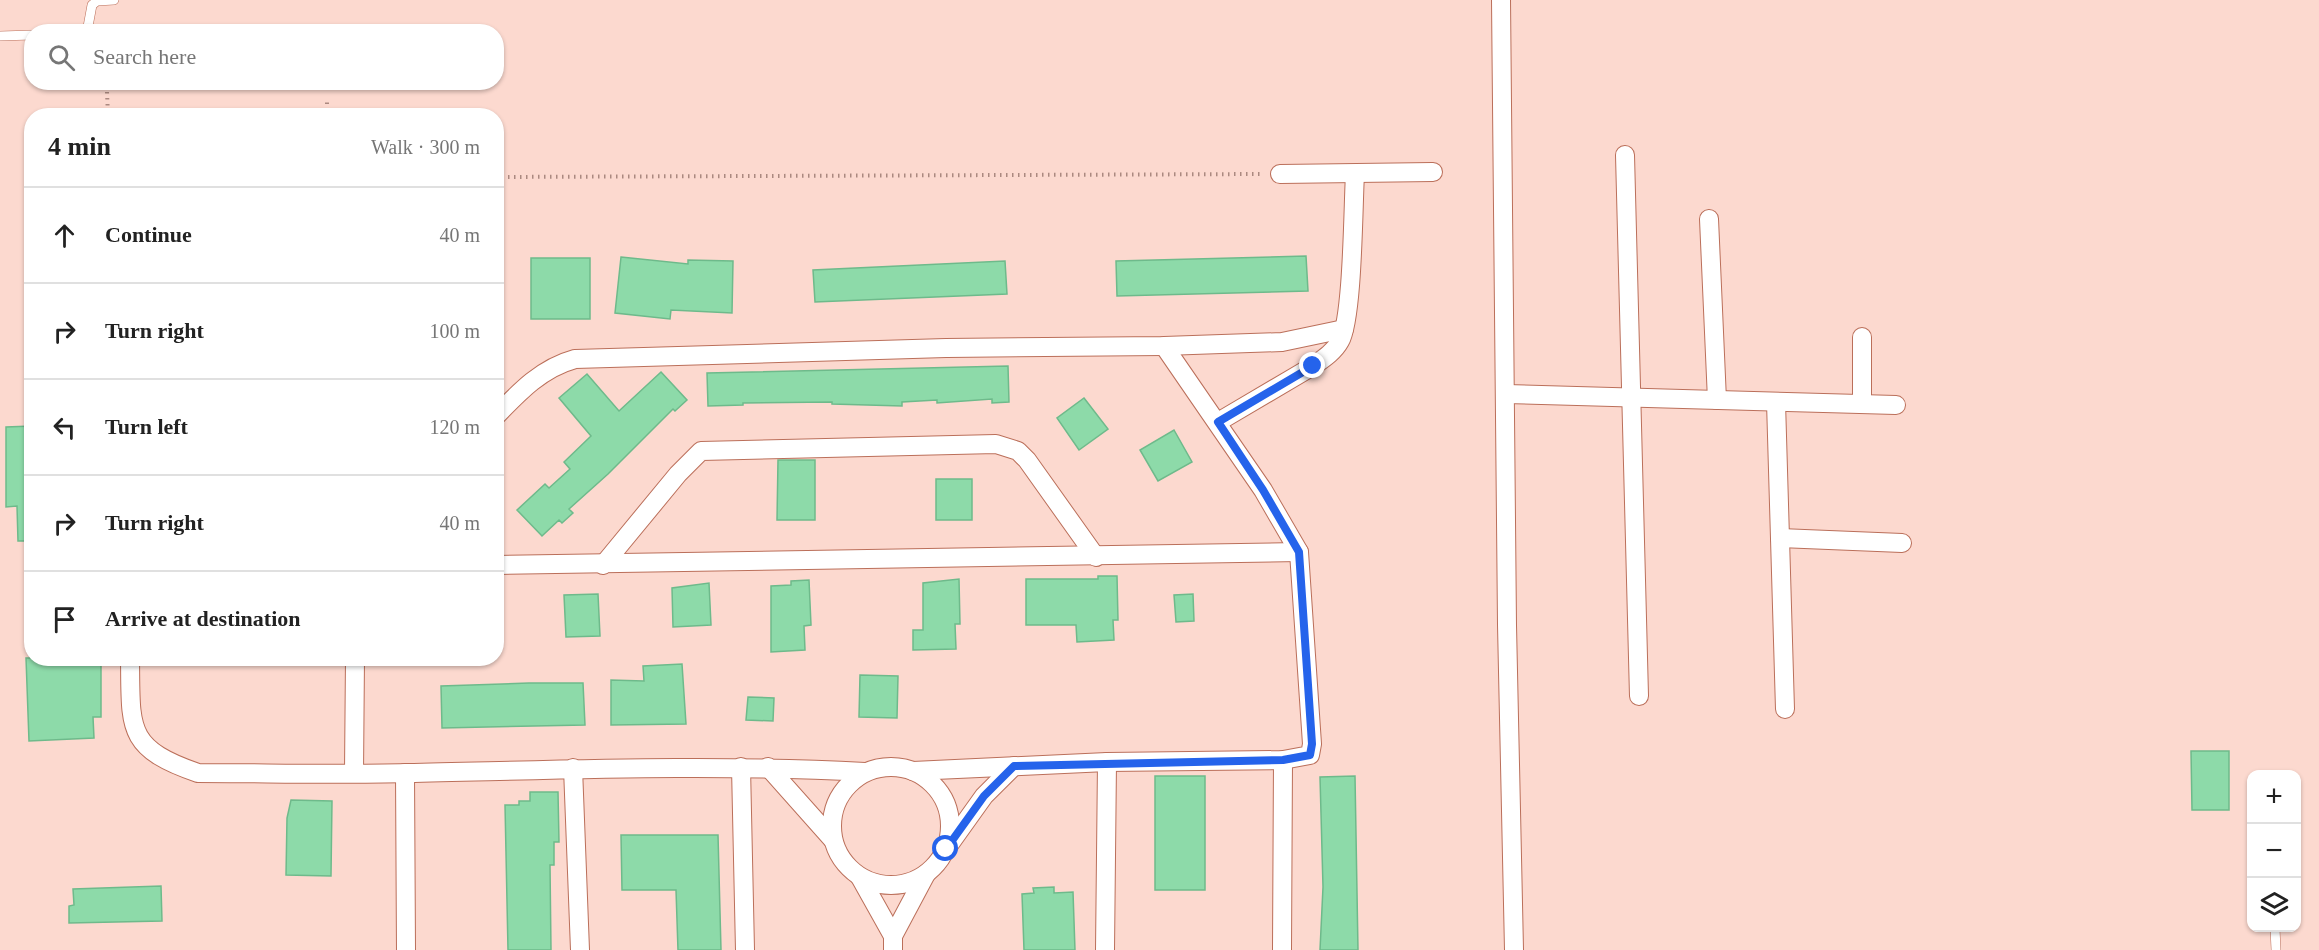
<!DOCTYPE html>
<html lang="en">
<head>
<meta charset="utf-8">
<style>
  body { margin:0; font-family:"Times New Roman",serif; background:#f6f6f6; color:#222 }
  .controls { position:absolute; right:18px; bottom:18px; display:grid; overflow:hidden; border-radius:12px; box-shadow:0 2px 4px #0004 }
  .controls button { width:54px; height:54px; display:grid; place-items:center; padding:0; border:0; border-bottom:2px solid #e0e0e0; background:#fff; color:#222; font:30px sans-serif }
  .stop { position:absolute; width:18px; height:18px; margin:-14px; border:4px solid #2563eb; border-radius:50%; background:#fff }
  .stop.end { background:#2563eb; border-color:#fff; box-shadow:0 2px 6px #0008 }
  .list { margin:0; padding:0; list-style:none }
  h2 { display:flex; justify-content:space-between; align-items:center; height:78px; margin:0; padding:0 24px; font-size:26px }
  h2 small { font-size:20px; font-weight:400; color:#767676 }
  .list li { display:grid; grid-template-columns:39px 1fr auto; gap:18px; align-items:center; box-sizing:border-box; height:96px; padding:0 24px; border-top:2px solid #e0e0e0 }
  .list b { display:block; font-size:22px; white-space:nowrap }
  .list em { font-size:20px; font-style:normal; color:#767676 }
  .icon { flex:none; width:33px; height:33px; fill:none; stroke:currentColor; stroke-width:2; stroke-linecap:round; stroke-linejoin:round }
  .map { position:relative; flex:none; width:2319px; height:950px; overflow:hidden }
  .search { position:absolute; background:#fff; box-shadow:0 2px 4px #0004; left:24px; top:24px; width:480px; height:66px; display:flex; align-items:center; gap:15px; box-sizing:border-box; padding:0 21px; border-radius:24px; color:#767676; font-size:22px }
  .panel { position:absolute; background:#fff; box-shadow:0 2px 4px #0004; left:24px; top:108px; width:480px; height:558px; border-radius:24px }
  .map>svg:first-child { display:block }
  .building { fill:#8ddaa9; stroke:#6eba8b; stroke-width:1.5 }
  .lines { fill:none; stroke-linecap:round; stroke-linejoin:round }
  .service-casing { stroke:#bb6f5a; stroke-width:10 }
  .minor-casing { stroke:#bb6f5a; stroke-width:20 }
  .path { stroke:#ab8980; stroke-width:4; stroke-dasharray:1.5 4.5; stroke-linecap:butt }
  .service { stroke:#fff; stroke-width:9 }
  .minor { stroke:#fff; stroke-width:18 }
  .route { stroke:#2563eb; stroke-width:8 }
</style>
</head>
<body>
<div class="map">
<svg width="2319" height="950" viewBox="0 0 2319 950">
  <rect width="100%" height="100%" fill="#fcd9cf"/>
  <g class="building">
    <path d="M1306,256L1308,291L1117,296L1116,261Z"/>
    <path d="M621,257L688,264V260L733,261L732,313L671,310L670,319L615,313Z"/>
    <rect x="531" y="258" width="59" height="61"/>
    <path d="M1005,261L1007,294L815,302L813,270Z"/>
    <path d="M1008,366L1009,402L992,403V399L937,403V400L902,402V406L832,404V402L743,403V405L708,406L707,373Z"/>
    <path d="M661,372L687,400L675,411L673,409L608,474L569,509L573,513L562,523L559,520L542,536L517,510L545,484L549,488L570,469L564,462L591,436L559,398L587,374L619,411Z"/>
    <path d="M1084,398L1108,429L1079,450L1057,418Z"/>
    <path d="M32,426V541H18L17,506L6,507V427Z"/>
    <path d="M1174,430L1192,462L1158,481L1140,450Z"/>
    <path d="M778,460H815V520H777Z"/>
    <rect x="936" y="479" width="36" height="41"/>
    <path d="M1098,576H1117L1118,620H1113L1114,640L1077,642L1076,625H1026V579H1098Z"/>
    <path d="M959,579L960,624H955L956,649L913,650V630H923V583Z"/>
    <path d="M809,580L811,625L804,626L805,650L771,652V586L791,585V581Z"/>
    <path d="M709,583L711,625L673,627L672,588Z"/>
    <path d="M598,594L600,636L566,637L564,595Z"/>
    <path d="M1193,594L1194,621L1176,622L1174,595Z"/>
    <path d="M26,658H101V717H93L94,738L29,741Z"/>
    <path d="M682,664L686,724L611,725V680L644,681L643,666Z"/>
    <path d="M860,675L898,676L897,718L859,717Z"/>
    <path d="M529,683H583L585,725L442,728L441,686Z"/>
    <path d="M748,697L774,698L773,721L746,720Z"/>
    <path d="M2191,751H2229V810H2192Z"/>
    <rect x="1155" y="776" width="50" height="114"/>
    <path d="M1355,776L1358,950H1320L1323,887L1320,777Z"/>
    <path d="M530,792H558L559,842H554V865H550L551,950H508L505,805H519V801H530Z"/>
    <path d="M291,800L332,801L331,876L286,875L287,818Z"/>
    <path d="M621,835H718L721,950H678L676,890H622Z"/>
    <path d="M161,886L162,921L69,923V906L74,905L73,889Z"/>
    <path d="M1054,887V893L1073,892L1075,950H1024L1022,894L1034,893L1033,888Z"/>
  </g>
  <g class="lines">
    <g class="service-casing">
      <g id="service">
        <path d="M87,32L92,5L97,1L114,0"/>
        <path d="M0,36L32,35"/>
        <path d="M2275,928L2276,950"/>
      </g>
    </g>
    <g class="minor-casing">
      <g id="minor">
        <path d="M1501,0L1507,625L1514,950"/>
        <path d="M1625,155L1639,696"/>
        <path d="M1280,174L1433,172"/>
        <path d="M1709,219L1717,400"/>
        <path d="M1862,337V404"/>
        <path d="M1505,394L1896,405"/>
        <path d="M1776,402L1785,709"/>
        <path d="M496,416C520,391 542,368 575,359L946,348L1164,346L1282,342L1344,329"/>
        <path d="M1218,422L1313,366C1323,359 1334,352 1340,341C1353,318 1353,206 1355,174"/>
        <path d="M1780,538L1902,543"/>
        <path d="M496,565L1299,552"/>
        <path d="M603,565L678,474L701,451L996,444L1018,451L1027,460L1096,557"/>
        <path d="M130,658C131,728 125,748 198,773C267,773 337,775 407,773C560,770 712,764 865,772"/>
        <circle cx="891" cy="826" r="59"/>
        <path d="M741,767L745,950"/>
        <path d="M768,767L833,840"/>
        <path d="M573,768L580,950"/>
        <path d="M913,771L1107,762L1283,760L1310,755L1312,744L1299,552L1263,490L1164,346"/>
        <path d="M354,773L355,658"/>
        <path d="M405,773L406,950"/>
        <path d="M949,845L984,796L1014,766"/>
        <path d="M860,877L893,936V950"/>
        <path d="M893,936L926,874"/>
        <path d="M1105,950L1107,762"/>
        <path d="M1282,950L1283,760"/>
      </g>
    </g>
    <g class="path">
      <path d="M107,92L108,116"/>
      <path d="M327,116V102"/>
      <path d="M496,177L1264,174"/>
    </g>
    <use href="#service" class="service"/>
    <use href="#minor" class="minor"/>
  </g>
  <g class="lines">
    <path class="route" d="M946,849L984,796L1014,766L1283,760L1310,755L1312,744L1299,552L1263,490L1218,422L1313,366"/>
  </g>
</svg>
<div class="controls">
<button>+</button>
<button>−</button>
<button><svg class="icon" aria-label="layers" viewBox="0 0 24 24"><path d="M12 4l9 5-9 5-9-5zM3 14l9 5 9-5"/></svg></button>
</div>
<div class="stop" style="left:946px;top:849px"></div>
<div class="stop end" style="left:1313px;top:366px"></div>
<div class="search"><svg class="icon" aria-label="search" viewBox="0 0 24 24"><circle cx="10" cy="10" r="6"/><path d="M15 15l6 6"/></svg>Search here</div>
<section class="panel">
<h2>4 min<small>Walk · 300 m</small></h2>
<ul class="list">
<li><svg class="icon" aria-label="ahead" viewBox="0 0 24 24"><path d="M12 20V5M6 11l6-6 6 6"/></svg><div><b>Continue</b></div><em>40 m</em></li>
<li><svg class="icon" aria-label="right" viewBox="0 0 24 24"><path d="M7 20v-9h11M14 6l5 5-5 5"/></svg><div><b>Turn right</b></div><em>100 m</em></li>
<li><svg class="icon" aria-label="left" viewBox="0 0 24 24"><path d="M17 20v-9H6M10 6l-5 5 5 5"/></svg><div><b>Turn left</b></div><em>120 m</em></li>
<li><svg class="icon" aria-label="right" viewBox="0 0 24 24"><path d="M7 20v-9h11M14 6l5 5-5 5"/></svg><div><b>Turn right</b></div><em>40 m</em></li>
<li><svg class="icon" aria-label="arrive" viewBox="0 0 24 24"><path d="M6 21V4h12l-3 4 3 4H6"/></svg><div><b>Arrive at destination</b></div></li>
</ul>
</section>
</div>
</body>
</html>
